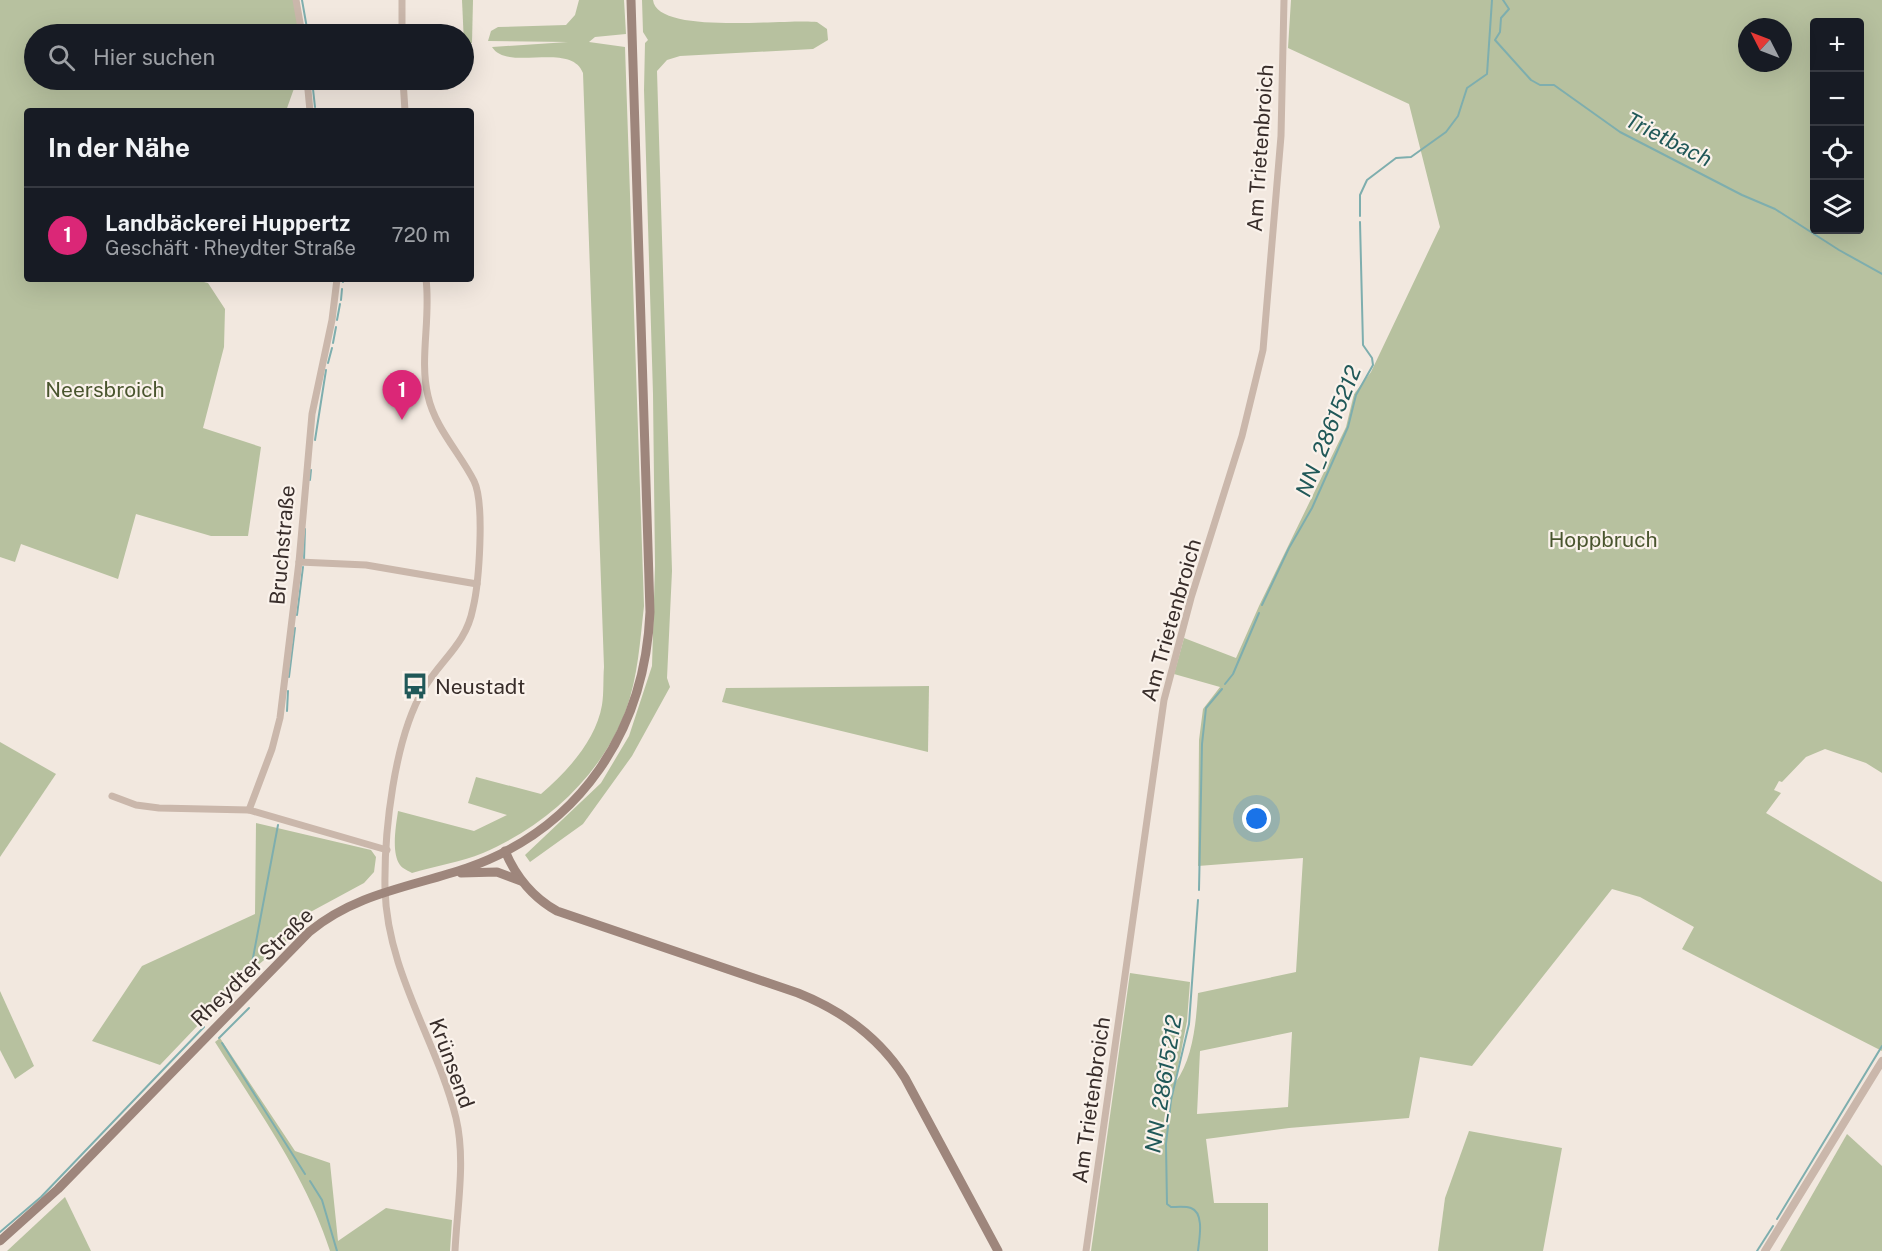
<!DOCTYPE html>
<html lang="de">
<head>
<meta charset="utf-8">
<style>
  body { margin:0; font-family:"Public Sans",sans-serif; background:#20242c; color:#f1f3f6 }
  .controls { position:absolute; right:18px; top:18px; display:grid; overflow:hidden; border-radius:6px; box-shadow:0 6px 24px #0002 }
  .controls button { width:54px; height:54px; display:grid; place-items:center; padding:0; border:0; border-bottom:2px solid #363941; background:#171b24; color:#f1f3f6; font:30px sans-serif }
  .compass { position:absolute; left:1738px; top:18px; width:54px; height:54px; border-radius:50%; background:#171b24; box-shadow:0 6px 24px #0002; rotate:312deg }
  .you { position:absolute; left:1257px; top:819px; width:21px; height:21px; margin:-15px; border:4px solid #fff; border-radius:50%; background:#1a73e8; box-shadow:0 0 0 9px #1a73e833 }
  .badge { display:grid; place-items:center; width:39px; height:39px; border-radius:50%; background:#db2777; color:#fff; font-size:20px; font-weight:700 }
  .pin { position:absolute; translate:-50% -50px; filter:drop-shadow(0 2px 3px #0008) }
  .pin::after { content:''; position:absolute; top:32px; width:21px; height:18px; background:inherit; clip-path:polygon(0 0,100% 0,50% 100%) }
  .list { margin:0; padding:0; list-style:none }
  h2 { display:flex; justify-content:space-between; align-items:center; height:78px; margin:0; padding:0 24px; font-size:26px }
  h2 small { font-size:20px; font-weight:400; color:#9ea1a6 }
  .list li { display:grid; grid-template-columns:39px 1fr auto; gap:18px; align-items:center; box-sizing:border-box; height:96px; padding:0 24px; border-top:2px solid #363941 }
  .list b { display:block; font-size:22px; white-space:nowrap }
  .list p { margin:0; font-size:20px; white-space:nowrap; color:#9ea1a6 }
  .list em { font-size:20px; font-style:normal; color:#9ea1a6 }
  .icon { flex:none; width:33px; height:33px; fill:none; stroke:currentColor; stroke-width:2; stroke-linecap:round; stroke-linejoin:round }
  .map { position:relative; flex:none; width:1882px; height:1251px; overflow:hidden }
  .search { position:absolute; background:#171b24; box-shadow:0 6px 24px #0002; left:24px; top:24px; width:450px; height:66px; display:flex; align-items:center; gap:15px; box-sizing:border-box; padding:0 21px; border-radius:33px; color:#9ea1a6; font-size:22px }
  .panel { position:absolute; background:#171b24; box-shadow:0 6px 24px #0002; left:24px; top:108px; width:450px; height:174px; border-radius:6px }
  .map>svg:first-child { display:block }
  .green { fill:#b7c19f; fill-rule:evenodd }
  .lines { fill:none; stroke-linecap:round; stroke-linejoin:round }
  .stream { stroke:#7eaeae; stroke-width:2 }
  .minor { stroke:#cab7ab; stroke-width:7 }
  .tertiary { stroke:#cab7ab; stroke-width:8 }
  .secondary { stroke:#9e867c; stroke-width:9 }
  .labels { text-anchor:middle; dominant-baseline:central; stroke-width:4.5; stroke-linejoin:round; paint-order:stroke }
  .street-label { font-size:21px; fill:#382d2a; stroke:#faf2eb }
  .park-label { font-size:21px; fill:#49552e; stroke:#faf2eb }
  .poi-label { font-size:21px; fill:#382d2a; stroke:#faf2eb; text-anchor:start }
  .water-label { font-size:22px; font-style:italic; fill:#205858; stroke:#faf2eb }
</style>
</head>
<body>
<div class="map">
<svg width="1882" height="1251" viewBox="0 0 1882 1251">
  <rect width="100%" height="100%" fill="#f2e8df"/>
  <g class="green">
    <path d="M0,0H294L300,34H34V80H297L286,111H27V279H219L204,283H208L225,309L224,347L203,428L261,447L248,536H211L136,514L118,579L21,544L15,562L0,557Z"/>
    <path d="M462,0H473L472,43L464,44Z"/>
    <path d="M579,0H624L626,34L595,37L589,42L625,47L644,606C640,641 638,677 626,710C602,775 546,826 483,853C461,862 435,866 412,873C409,871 403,869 400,865C391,853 396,825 398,811L474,831L507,815L468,803L476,777L541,794C567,772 596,740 602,705C604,693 603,679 604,667L583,73C571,41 507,72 492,47L568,42L488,41L491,31L498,27L566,25L575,15Z"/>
    <path d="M642,0H653C657,36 789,18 817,22L827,29L828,40L813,49L680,56L667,60L657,71L672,571L667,678L670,687L632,756L583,824L530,862L525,855L601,783L629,736L652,666L655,566L653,394L644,90L645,43L648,40L643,32Z"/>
    <path d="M1291,0H1882V773L1866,763L1825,749L1806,757L1782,782L1779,781L1774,790L1781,793L1766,813L1882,882V1051L1682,949L1694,927L1640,897L1612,889L1472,1066L1420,1057L1409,1118L1289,1128L1206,1139L1214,1203H1268V1251H1091L1130,973L1190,982L1187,1021L1175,1083C1193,1059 1196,1023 1198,993L1296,972L1303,858L1198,866L1199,740L1203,709L1220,687L1174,674L1184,638L1236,658L1259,606L1346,427L1354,394L1371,372L1440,227L1409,104L1288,48ZM1814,22H1860V230H1814ZM1747,27H1783V63H1747ZM1292,1032L1288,1107L1197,1114L1200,1051Z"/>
    <path d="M929,686L928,752L722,702L726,688Z"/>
    <path d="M0,742L56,774L0,857Z"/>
    <path d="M256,823L371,850L376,857L374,872L364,883L303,916L300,920L302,928L245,976L160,1065L92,1041L142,966L255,914Z"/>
    <path d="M0,991L34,1066L15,1079L0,1050Z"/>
    <path d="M220,1038L295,1151L330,1163L338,1241L386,1208L452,1220L450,1251H330C306,1176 257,1109 215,1042Z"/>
    <path d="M1469,1131L1562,1148L1543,1251H1438L1445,1198Z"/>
    <path d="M1847,1134L1882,1166V1251H1780Z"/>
    <path d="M65,1197L91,1251H7Z"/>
  </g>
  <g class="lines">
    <g class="stream">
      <path d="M302,0L308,34"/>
      <path d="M1503,0L1509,9L1501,18L1500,32L1495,40L1531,80L1540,85H1554L1620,132L1742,195L1775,209L1839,250L1882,274"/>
      <path d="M312,80L315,107"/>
      <path d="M1360,216V195L1367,180L1396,158L1411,157L1446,132L1458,116L1467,88L1487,74L1492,0"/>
      <path d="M343,282L344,279"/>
      <path d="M341,300L342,289"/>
      <path d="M337,320L340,304"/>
      <path d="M333,343L336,327"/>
      <path d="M328,363L332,348"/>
      <path d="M315,440L326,370"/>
      <path d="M310,480L311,470"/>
      <path d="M304,560L305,529"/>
      <path d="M1262,605L1289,548L1312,508L1348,427L1356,395L1373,365L1372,358L1363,345L1360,222"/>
      <path d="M297,615L303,567"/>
      <path d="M289,677L295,628"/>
      <path d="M1225,684L1233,674L1259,613"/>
      <path d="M287,711L288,691"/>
      <path d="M1199,890L1202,744L1206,708L1222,689"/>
      <path d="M249,979L278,825"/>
      <path d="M219,1038L249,1008"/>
      <path d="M222,1043L305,1174"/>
      <path d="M310,1181L322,1200L337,1251"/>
      <path d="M1777,1219L1882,1046"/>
      <path d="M0,1232L41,1197L204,1027"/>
      <path d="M1198,1251C1199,1240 1205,1213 1191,1208C1186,1206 1177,1207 1171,1207L1167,1204L1166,1144L1171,1100L1189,1024L1198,900"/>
      <path d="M1757,1251L1773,1226"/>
    </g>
    <g class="minor">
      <path d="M296,0L302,34"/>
      <path d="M402,0V34"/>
      <path d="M307,80L310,111"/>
      <path d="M403,80L405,111"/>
      <path d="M426,279C431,318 419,359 428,396C435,428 460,453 474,481C485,503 479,583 473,608C466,645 441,659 423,690C394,740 384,832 385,889C387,972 437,1041 456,1118C466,1160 457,1208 455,1251"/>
      <path d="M299,562L366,565L477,584"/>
      <path d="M112,796L136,805L159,808L249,810L387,850"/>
      <path d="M249,810L272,749L280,718L299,562L312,414L332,320L337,279"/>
      <path d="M1086,1251L1164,700L1191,598L1242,436L1263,350L1281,136L1284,0"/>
    </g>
    <path class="tertiary" d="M1765,1251L1882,1061"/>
    <g class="secondary">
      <path d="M505,851C516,877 532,897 557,911L798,993C843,1011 879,1037 905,1078L998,1251"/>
      <path d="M461,873L497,872L521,881"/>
      <path d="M0,1241L58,1189L309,932C356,893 411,887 467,868C581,828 645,730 650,612L631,0"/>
    </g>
  </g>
  <defs>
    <g id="bus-bare" transform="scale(2.07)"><path d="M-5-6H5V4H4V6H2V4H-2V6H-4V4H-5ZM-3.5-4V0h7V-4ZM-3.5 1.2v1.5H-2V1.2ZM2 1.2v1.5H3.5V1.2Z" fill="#205858" stroke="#faf2eb" stroke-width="2.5" paint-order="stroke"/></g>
  </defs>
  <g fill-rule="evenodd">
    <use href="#bus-bare" x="415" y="686"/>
  </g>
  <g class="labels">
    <g class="street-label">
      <text transform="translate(1260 148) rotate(-86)">Am Trietenbroich</text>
      <text transform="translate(282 545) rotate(-85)">Bruchstraße</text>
      <text transform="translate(1171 620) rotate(-74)">Am Trietenbroich</text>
      <text transform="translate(252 967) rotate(-44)">Rheydter Straße</text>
      <text transform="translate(452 1063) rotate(70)">Krünsend</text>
      <text transform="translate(1091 1100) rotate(-82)">Am Trietenbroich</text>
    </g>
    <g class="park-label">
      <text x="105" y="389">Neersbroich</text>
      <text x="1603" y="539">Hoppbruch</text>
    </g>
    <g class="poi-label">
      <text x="435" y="686">Neustadt</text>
    </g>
    <g class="water-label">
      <text transform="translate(1669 139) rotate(27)">Trietbach</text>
      <text transform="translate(1328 431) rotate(-68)">NN_28615212</text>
      <text transform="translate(1163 1084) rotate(-81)">NN_28615212</text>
    </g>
  </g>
</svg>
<div class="controls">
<button>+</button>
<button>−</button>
<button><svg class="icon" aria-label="locate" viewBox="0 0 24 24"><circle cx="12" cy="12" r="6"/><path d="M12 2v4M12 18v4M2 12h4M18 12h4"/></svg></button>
<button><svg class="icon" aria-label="layers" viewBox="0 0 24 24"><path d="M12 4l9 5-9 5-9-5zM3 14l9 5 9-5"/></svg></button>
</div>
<svg class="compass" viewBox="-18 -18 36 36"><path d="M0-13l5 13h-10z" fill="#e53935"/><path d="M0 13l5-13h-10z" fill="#9ea1a6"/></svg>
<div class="you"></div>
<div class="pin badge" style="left:402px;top:420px">1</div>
<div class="search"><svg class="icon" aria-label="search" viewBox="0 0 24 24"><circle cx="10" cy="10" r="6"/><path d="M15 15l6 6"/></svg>Hier suchen</div>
<section class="panel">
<h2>In der Nähe<small></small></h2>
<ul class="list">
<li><span class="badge">1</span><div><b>Landbäckerei Huppertz</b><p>Geschäft · Rheydter Straße</p></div><em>720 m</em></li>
</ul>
</section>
</div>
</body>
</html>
